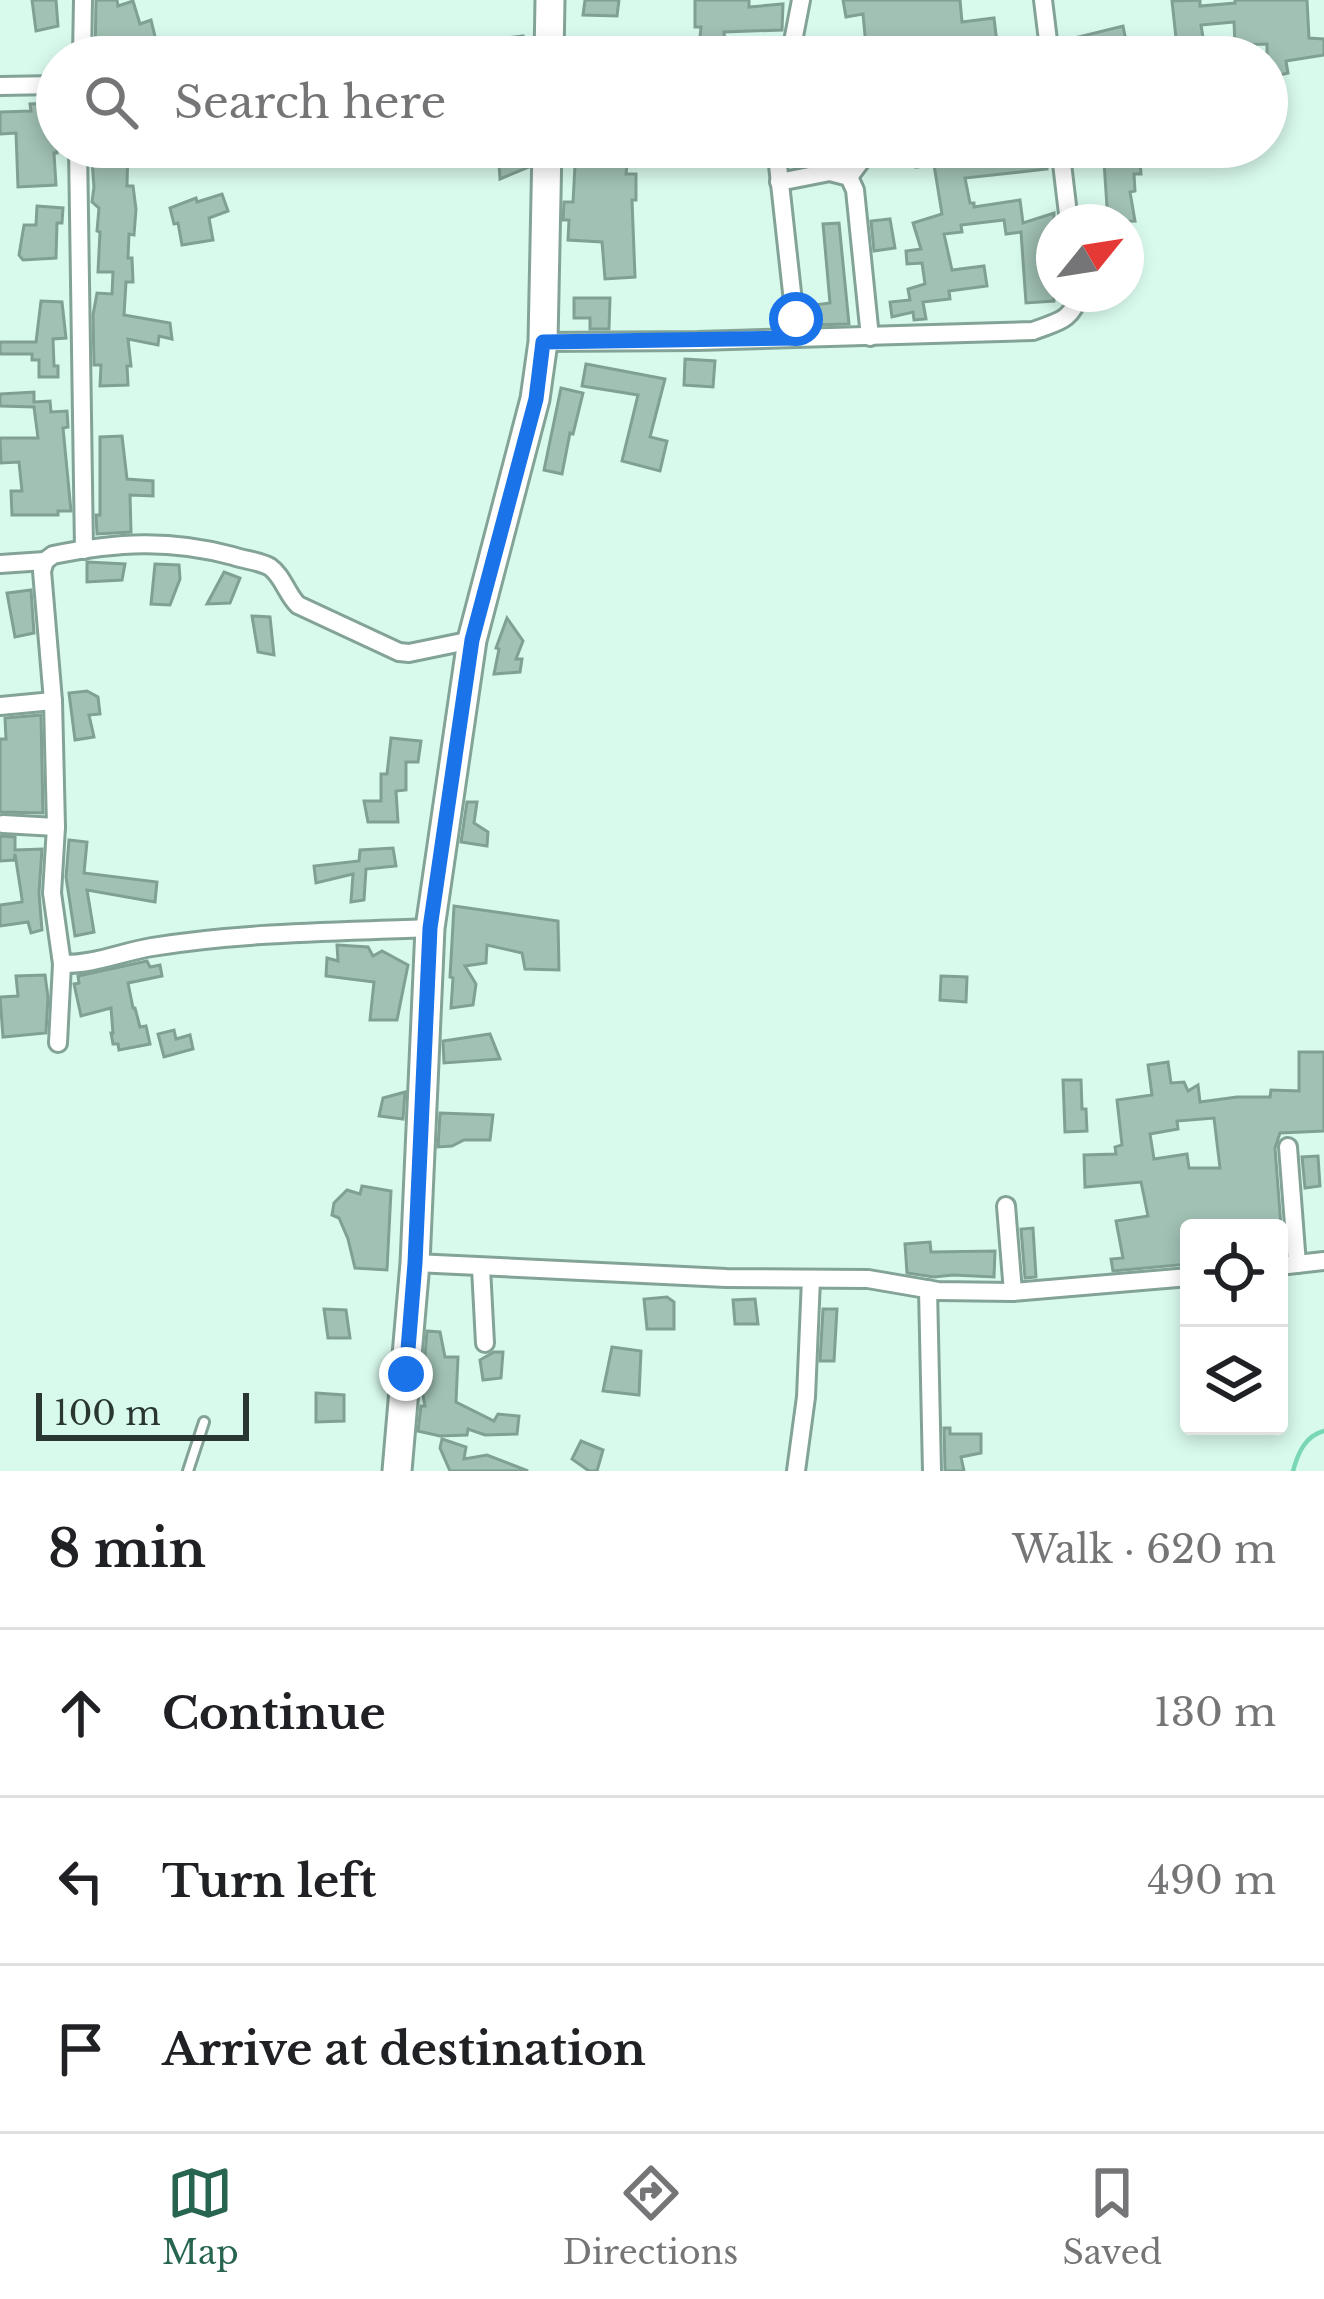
<!DOCTYPE html>
<html lang="en">
<head>
<meta charset="utf-8">
<style>
  body { margin:0; font-family:"Libre Baskerville",serif; background:#f6f6f6; color:#202124 }
  .controls { position:absolute; right:36px; bottom:36px; display:grid; overflow:hidden; border-radius:12px; box-shadow:0 6px 18px #0003 }
  .controls button { width:108px; height:108px; display:grid; place-items:center; padding:0; border:0; border-bottom:3px solid #e0e0e0; background:#fff; color:#202124; font:60px sans-serif }
  .compass { position:absolute; left:1036px; top:204px; width:108px; height:108px; border-radius:50%; background:#fff; box-shadow:0 6px 18px #0003; rotate:60deg }
  .scale { position:absolute; left:36px; bottom:30px; width:213px; box-sizing:border-box; padding-left:12px; border:6px solid #293631; border-top:0; font-size:33px; line-height:42px; white-space:nowrap; color:#293631; -webkit-text-stroke:9px #d8faec; paint-order:stroke }
  .stop { position:absolute; width:36px; height:36px; margin:-27px; border:9px solid #1a73e8; border-radius:50%; background:#fff }
  .stop.end { background:#1a73e8; border-color:#fff; box-shadow:0 3px 12px #0008 }
  .list { margin:0; padding:0; list-style:none }
  h2 { display:flex; justify-content:space-between; align-items:center; height:156px; margin:0; padding:0 48px; font-size:51px }
  h2 small { font-size:39px; font-weight:400; color:#757577 }
  .list li { display:grid; grid-template-columns:78px 1fr auto; gap:36px; align-items:center; box-sizing:border-box; height:168px; padding:0 48px; border-top:3px solid #e0e0e0 }
  .list b { display:block; font-size:45px; white-space:nowrap }
  .list em { font-size:39px; font-style:normal; color:#757577 }
  .icon { flex:none; width:66px; height:66px; fill:none; stroke:currentColor; stroke-width:2; stroke-linecap:round; stroke-linejoin:round }
  .map { position:relative; flex:none; width:1324px; height:1471px; overflow:hidden }
  .search { position:absolute; background:#fff; box-shadow:0 6px 18px #0003; left:36px; right:36px; top:36px; height:132px; display:flex; align-items:center; gap:30px; box-sizing:border-box; padding:0 42px; border-radius:66px; color:#757577; font-size:45px }
  .sheet { height:660px; background:#fff }
  nav { display:flex; justify-content:space-around; align-items:center; box-sizing:border-box; height:168px; border-top:3px solid #e0e0e0; background:#fff; font-size:33px; color:#757577 }
  nav a { display:grid; justify-items:center; gap:6px }
  nav .on { color:#276551 }
  .map>svg:first-child { display:block }
  .lines { fill:none; stroke-linecap:round; stroke-linejoin:round }
  .stream { stroke:#79d7b6; stroke-width:4.5 }
  .building { fill:#a0c1b3; stroke:#81a094; stroke-width:3; fill-rule:evenodd }
  .service-casing { stroke:#84a397; stroke-width:14 }
  .minor-casing { stroke:#84a397; stroke-width:22 }
  .primary-casing { stroke:#84a397; stroke-width:33 }
  .service { stroke:#fff; stroke-width:8 }
  .minor { stroke:#fff; stroke-width:16 }
  .primary { stroke:#fff; stroke-width:27 }
  .route { stroke:#1a73e8; stroke-width:15 }
</style>
</head>
<body>
<div class="map">
<svg width="1324" height="1471" viewBox="0 0 1324 1471">
  <rect width="100%" height="100%" fill="#d8faec"/>
  <g class="lines">
    <path class="stream" d="M1293,1471C1298,1453 1305,1436 1324,1431"/>
  </g>
  <g class="building">
    <path d="M32,0H56L58,26L36,31Z"/>
    <path d="M96,0H117L118,6L133,1L140,24L151,20L157,45L108,57H95Z"/>
    <path d="M585,0H619L617,16L583,15Z"/>
    <path d="M695,0H749V7L783,4L782,30L724,32L726,50H723L722,57H698L701,27H695Z"/>
    <path d="M843,0H960L962,22L994,18L997,43L1033,39L1035,57H965L964,46L926,48V50L895,53V57H867L863,14L846,17Z"/>
    <path d="M1200,0V6L1235,3V0H1307L1309,38L1324,39V55L1286,61L1288,73L1267,78V44L1235,45L1234,22L1201,25L1206,56L1161,57L1159,40L1176,38L1172,1Z"/>
    <path d="M1123,26L1127,46L1133,44L1136,57H1078L1074,38Z"/>
    <path d="M523,36L525,57H499L498,39Z"/>
    <rect x="581" y="44" width="39" height="13"/>
    <path d="M57,103V153H54L56,185L18,187L16,133L0,134V112L31,111L30,104Z"/>
    <path d="M91,147H128L127,186H133L136,209L134,235L129,234L128,258H132L133,282H126L124,315L170,323L172,339L159,336L158,345L128,339L131,366H127L128,385L100,386L101,365H94L93,315L97,293L112,294L113,272H98L100,232L97,231L99,208L92,202L94,187Z"/>
    <path d="M498,147H522L529,167L500,179Z"/>
    <path d="M576,147H629L626,174H636V200H632L635,277L605,279L602,242L568,240L569,220H563L564,202H573Z"/>
    <path d="M931,147L934,161L1044,148L1047,169L965,178L970,203H974V207L1020,200L1023,223L1054,213V227L1051,228L1054,301L1026,303L1021,232L1006,234L1004,220L961,225L962,232L944,234L952,270L984,266L987,286L949,291L950,299L923,302L926,319L914,320L913,312L892,317L890,302L910,300L908,289L925,284L922,263L907,264L906,251L921,249L913,223L942,214L934,165L916,167L914,148Z"/>
    <path d="M1103,147H1139L1141,174H1134L1135,191L1130,192L1135,221L1108,222Z"/>
    <path d="M222,194L228,211L209,218L213,240L182,245L178,223L174,224L170,208L196,198L197,202Z"/>
    <path d="M37,206L63,208L62,223H57L56,258L23,260L19,255L24,225H36Z"/>
    <path d="M890,219L895,248L874,251L871,221Z"/>
    <path d="M839,223L849,324L808,325L806,306L830,303L823,224Z"/>
    <path d="M574,298H610L609,329H590V318H574Z"/>
    <path d="M41,301L62,302L66,338L53,339L54,366H58V377H39V360H32V354H0V342H36Z"/>
    <path d="M685,359L715,361L713,387L684,385Z"/>
    <path d="M586,364L665,379L650,437L667,441L660,471L622,461L638,395L582,386Z"/>
    <path d="M561,388L583,393L573,434L570,433L562,474L544,470Z"/>
    <path d="M34,392V402L50,401L51,412L67,411L68,427L63,428L71,511H58V515H12L11,491H22L19,462L1,463L0,438H38L34,407L0,406V394Z"/>
    <path d="M122,436L127,479L153,481V496L130,495L131,532L97,534L96,515H100V437Z"/>
    <path d="M87,562L125,564L122,580L87,582Z"/>
    <path d="M155,564L179,565L180,579L170,605L151,604Z"/>
    <path d="M224,572L240,578L230,603L207,604Z"/>
    <path d="M31,590L34,633L15,637L7,593Z"/>
    <path d="M252,616L270,617L274,655L258,652Z"/>
    <path d="M507,618L523,641L516,659H522L520,672L494,674L499,649L496,648Z"/>
    <path d="M87,691L98,697L100,714L89,715L94,737L75,740L69,693Z"/>
    <path d="M41,715L43,813L0,812V739H6L5,718Z"/>
    <path d="M391,738L421,741L418,762H406V790L396,791L398,822H368L364,801H381V774H387Z"/>
    <path d="M467,802H477L474,823L488,832L487,846L461,842Z"/>
    <path d="M0,836L15,837V850L42,849L39,893L42,930L31,933L28,922L0,926V905L22,902V899L15,854L14,860L0,861Z"/>
    <path d="M69,840L87,842L84,873L157,882L155,902L87,890L94,932L75,936L66,877Z"/>
    <path d="M393,848L396,866L366,869L364,900L351,902L353,874L316,883L314,866L359,861L360,850Z"/>
    <path d="M454,906L558,921L559,970L525,969L522,953L487,945L486,963L465,966L476,984L473,1005L451,1008L453,978L450,977Z"/>
    <path d="M337,945L368,947L373,956L382,951L408,965L397,1020H370L374,982L326,976L327,958L338,961Z"/>
    <path d="M147,961L150,967L160,965L162,976L128,983L133,1008H135L140,1027L146,1026L150,1044L119,1050L118,1044H113L111,1033H113L111,1008L81,1016L74,984L79,983L78,976Z"/>
    <path d="M45,975L48,997L46,1033L3,1037L0,997L18,996L16,976Z"/>
    <path d="M941,976L967,977L966,1002L940,1000Z"/>
    <path d="M174,1030L176,1039L190,1035L193,1049L164,1057L158,1034Z"/>
    <path d="M490,1034L500,1059L444,1063L443,1041Z"/>
    <path d="M1299,1052H1324V1131L1280,1133L1275,1148L1281,1226L1189,1228V1264L1113,1271L1111,1259L1123,1258L1116,1221L1148,1216L1141,1182L1085,1187L1084,1155L1116,1154L1115,1147L1122,1145L1117,1100L1152,1095L1148,1065L1168,1062L1171,1083L1184,1082L1188,1091L1198,1085L1200,1102L1237,1097H1270L1271,1090L1299,1091ZM1214,1118L1220,1168H1189L1187,1154L1154,1159L1150,1134L1178,1129L1177,1121Z"/>
    <path d="M1063,1080H1081L1082,1109H1086L1087,1131L1065,1132Z"/>
    <path d="M405,1092L403,1119L379,1116L383,1098Z"/>
    <path d="M440,1113L493,1115L490,1140H464L452,1146L438,1147Z"/>
    <path d="M1318,1156L1320,1186L1305,1188L1302,1157Z"/>
    <path d="M362,1186L391,1191L387,1270L355,1268L348,1239L339,1218L332,1215L334,1203L347,1190L360,1194Z"/>
    <path d="M1033,1228L1036,1277L1025,1278L1021,1229Z"/>
    <path d="M930,1242L931,1252L995,1251L994,1277L953,1275L934,1277L907,1273L905,1244Z"/>
    <path d="M667,1297L674,1302V1329H647L644,1299Z"/>
    <path d="M755,1299L758,1324H735L733,1300Z"/>
    <path d="M324,1309L346,1310L350,1338H328Z"/>
    <path d="M823,1309H837L834,1361H820Z"/>
    <path d="M427,1331L440,1332L445,1357H458L456,1402L494,1421L498,1414L519,1416L517,1434L485,1435L468,1429L467,1435L440,1436L418,1431L421,1406H425L422,1390L427,1386L425,1354Z"/>
    <path d="M612,1347L641,1351L639,1395L603,1391Z"/>
    <path d="M494,1352H503L501,1378L483,1380L480,1360Z"/>
    <path d="M316,1393L344,1395V1421L316,1422Z"/>
    <path d="M944,1428H950V1434H981V1453L961,1457L964,1471H945Z"/>
    <path d="M442,1439L466,1447L464,1459L487,1455L528,1471H450L440,1448Z"/>
    <path d="M581,1441L603,1450L597,1471H589L572,1459Z"/>
  </g>
  <g class="lines">
    <g class="service-casing">
      <path id="service" d="M188,1471L204,1422"/>
    </g>
    <g class="minor-casing">
      <g id="minor">
        <path d="M1043,0L1050,57"/>
        <path d="M82,57L83,0"/>
        <path d="M790,57L801,0"/>
        <path d="M0,86L57,85"/>
        <path d="M78,147L84,550"/>
        <path d="M776,147L797,338"/>
        <path d="M1060,147L1069,222"/>
        <path d="M849,177L861,161V147"/>
        <path d="M779,182L830,172L849,177L855,190L870,337"/>
        <path d="M543,342L698,341L1033,331C1059,321 1070,322 1080,294"/>
        <path d="M0,564L45,561"/>
        <path d="M0,706L53,701"/>
        <path d="M3,824L56,827"/>
        <path d="M430,928C338,932 243,932 152,947C122,952 93,965 62,964L52,893L56,827L53,701L42,571L45,561L53,555C117,542 170,539 233,556C244,560 260,561 270,567C283,576 287,595 298,605L399,652L409,653L472,640"/>
        <path d="M58,1043L62,964"/>
        <path d="M1288,1147L1297,1264"/>
        <path d="M1006,1206L1013,1292"/>
        <path d="M415,1263L726,1278L868,1279L938,1291L1013,1292L1189,1277"/>
        <path d="M1279,1266L1324,1261"/>
        <path d="M481,1268L485,1343"/>
        <path d="M928,1289L932,1471"/>
        <path d="M796,1471L806,1397L811,1279"/>
      </g>
    </g>
    <g class="primary-casing">
      <g id="primary">
        <path d="M549,57L550,0"/>
        <path d="M397,1471L415,1263L430,928L472,640L535,399L543,342L547,147"/>
      </g>
    </g>
    <use href="#service" class="service"/>
    <use href="#minor" class="minor"/>
    <use href="#primary" class="primary"/>
  </g>
  <g class="lines">
    <path class="route" d="M406,1374L415,1263L430,928L472,640L536,399L543,342L797,338L796,319"/>
  </g>
</svg>
<div class="controls">
<button><svg class="icon" aria-label="locate" viewBox="0 0 24 24"><circle cx="12" cy="12" r="6"/><path d="M12 2v4M12 18v4M2 12h4M18 12h4"/></svg></button>
<button><svg class="icon" aria-label="layers" viewBox="0 0 24 24"><path d="M12 4l9 5-9 5-9-5zM3 14l9 5 9-5"/></svg></button>
</div>
<svg class="compass" viewBox="-18 -18 36 36"><path d="M0-13l5 13h-10z" fill="#e53935"/><path d="M0 13l5-13h-10z" fill="#757577"/></svg>
<div class="scale">100 m</div>
<div class="stop" style="left:796px;top:319px"></div>
<div class="stop end" style="left:406px;top:1374px"></div>
<div class="search"><svg class="icon" aria-label="search" viewBox="0 0 24 24"><circle cx="10" cy="10" r="6"/><path d="M15 15l6 6"/></svg>Search here</div>
</div>
<section class="sheet">
<h2>8 min<small>Walk · 620 m</small></h2>
<ul class="list">
<li><svg class="icon" aria-label="ahead" viewBox="0 0 24 24"><path d="M12 20V5M6 11l6-6 6 6"/></svg><div><b>Continue</b></div><em>130 m</em></li>
<li><svg class="icon" aria-label="left" viewBox="0 0 24 24"><path d="M17 20v-9H6M10 6l-5 5 5 5"/></svg><div><b>Turn left</b></div><em>490 m</em></li>
<li><svg class="icon" aria-label="arrive" viewBox="0 0 24 24"><path d="M6 21V4h12l-3 4 3 4H6"/></svg><div><b>Arrive at destination</b></div></li>
</ul>
</section>
<nav>
<a class="on"><svg class="icon" aria-label="map" viewBox="0 0 24 24"><path d="M3 6l6-2 6 2 6-2v14l-6 2-6-2-6 2zM9 4v14M15 6v14"/></svg>Map</a>
<a><svg class="icon" aria-label="directions" viewBox="0 0 24 24"><path d="M12 3l9 9-9 9-9-9zM9 14v-3h6M13 9l2 2-2 2"/></svg>Directions</a>
<a><svg class="icon" aria-label="saved" viewBox="0 0 24 24"><path d="M7 4h10v16l-5-4-5 4z"/></svg>Saved</a>
</nav>
</body>
</html>
